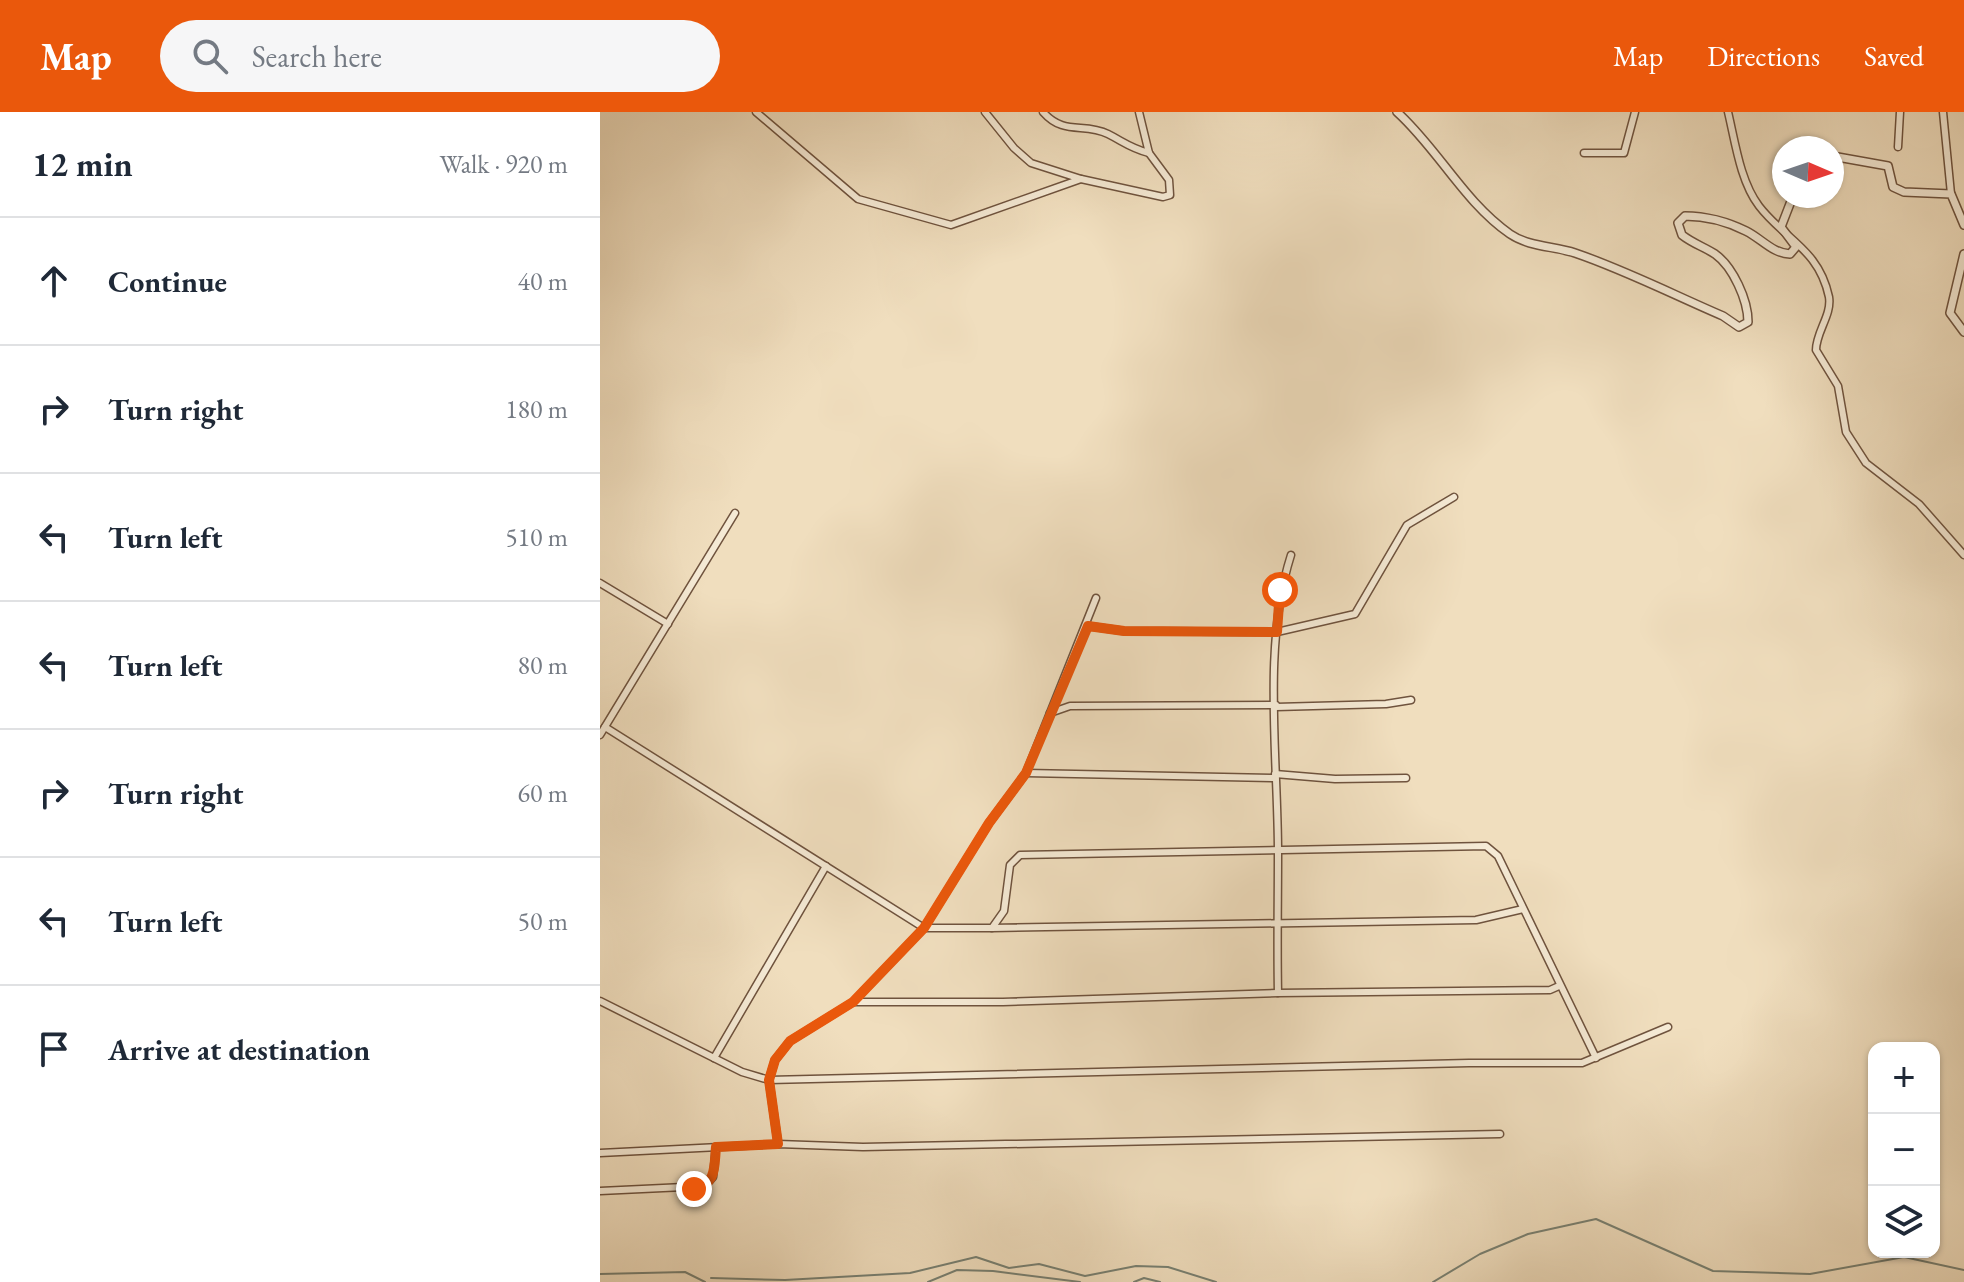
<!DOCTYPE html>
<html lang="en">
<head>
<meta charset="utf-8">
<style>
  body { margin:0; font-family:"EB Garamond",serif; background:#f6f6f7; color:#1f2937 }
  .controls { position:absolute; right:24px; bottom:24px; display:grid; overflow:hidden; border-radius:16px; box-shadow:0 2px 6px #0004 }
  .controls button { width:72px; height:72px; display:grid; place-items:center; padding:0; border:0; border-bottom:2px solid #e0e1e3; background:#fff; color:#1f2937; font:40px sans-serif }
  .compass { position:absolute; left:1172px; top:24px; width:72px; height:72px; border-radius:50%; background:#fff; box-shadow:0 2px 6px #0004; rotate:92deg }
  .stop { position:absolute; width:24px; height:24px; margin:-18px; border:6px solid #ea580c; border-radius:50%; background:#fff }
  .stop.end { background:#ea580c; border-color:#fff; box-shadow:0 2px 8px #0008 }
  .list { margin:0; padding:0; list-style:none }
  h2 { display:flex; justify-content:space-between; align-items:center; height:104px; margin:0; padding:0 32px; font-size:34px }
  h2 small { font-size:26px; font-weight:400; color:#747a83 }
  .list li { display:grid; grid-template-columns:52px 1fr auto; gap:24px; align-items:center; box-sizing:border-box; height:128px; padding:0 32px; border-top:2px solid #e0e1e3 }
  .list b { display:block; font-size:30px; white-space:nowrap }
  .list em { font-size:26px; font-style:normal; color:#747a83 }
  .icon { flex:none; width:44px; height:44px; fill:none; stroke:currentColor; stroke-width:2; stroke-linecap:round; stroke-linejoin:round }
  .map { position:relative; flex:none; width:1364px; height:1170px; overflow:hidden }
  header { display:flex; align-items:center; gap:48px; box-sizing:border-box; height:112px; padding:0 40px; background:#ea580c; color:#fff }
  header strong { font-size:38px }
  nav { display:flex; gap:44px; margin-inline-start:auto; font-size:28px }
  .search { width:560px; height:72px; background:#f6f6f7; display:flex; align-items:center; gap:20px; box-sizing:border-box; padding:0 28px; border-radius:44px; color:#747a83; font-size:30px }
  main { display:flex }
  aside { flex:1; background:#fff }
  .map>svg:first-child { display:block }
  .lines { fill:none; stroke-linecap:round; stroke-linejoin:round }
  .stream { stroke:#788072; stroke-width:2 }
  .minor-casing { stroke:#6f533e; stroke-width:9 }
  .tertiary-casing { stroke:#6f533e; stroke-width:10 }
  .minor { stroke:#f5ead5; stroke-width:6 }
  .tertiary { stroke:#f5ead5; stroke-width:7 }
  .route { stroke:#ea580c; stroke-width:10 }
</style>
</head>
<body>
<header>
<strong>Map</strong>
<div class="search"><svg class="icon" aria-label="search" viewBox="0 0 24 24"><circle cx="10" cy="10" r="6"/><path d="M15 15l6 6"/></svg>Search here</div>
<nav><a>Map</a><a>Directions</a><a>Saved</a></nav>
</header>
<main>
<aside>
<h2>12 min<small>Walk · 920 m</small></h2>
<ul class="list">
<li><svg class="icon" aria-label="ahead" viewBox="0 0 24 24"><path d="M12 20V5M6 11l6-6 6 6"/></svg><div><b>Continue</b></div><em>40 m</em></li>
<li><svg class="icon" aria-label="right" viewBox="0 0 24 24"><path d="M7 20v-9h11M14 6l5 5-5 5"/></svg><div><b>Turn right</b></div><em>180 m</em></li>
<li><svg class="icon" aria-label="left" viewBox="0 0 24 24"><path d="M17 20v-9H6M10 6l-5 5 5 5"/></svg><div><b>Turn left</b></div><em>510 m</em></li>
<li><svg class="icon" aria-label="left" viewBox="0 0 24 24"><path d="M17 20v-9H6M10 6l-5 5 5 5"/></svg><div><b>Turn left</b></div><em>80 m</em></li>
<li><svg class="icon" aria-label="right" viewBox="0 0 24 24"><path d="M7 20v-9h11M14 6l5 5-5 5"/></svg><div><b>Turn right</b></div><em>60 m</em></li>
<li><svg class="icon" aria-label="left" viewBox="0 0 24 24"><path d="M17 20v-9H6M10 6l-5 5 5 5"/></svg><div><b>Turn left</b></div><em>50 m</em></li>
<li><svg class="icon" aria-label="arrive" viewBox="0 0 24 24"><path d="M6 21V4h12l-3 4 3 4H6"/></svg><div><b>Arrive at destination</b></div></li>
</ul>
</aside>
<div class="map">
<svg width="1364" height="1170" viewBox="0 0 1364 1170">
  <rect width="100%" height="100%" fill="#f0debe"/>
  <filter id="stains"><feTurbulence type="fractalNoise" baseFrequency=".0025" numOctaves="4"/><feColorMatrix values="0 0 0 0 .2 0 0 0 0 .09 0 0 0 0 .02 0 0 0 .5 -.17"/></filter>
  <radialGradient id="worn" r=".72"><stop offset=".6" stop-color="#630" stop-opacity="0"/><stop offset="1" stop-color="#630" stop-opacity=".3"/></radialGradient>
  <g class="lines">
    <g class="stream">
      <path d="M0,1162L85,1160L105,1170"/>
      <path d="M111,1166L185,1168L310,1161L376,1145L409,1156L439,1152L485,1164L536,1154L568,1155L616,1170"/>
      <path d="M328,1170L357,1158L393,1159L480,1170"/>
      <path d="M534,1170L544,1166L560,1170"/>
      <path d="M833,1170L880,1142L928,1122L996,1107L1113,1159L1210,1162L1304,1145L1364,1158"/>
    </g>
    <g class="minor-casing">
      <g id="minor">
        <path d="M156,0L258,87L351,113L481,67L563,85L570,83L569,68L549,41L539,0"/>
        <path d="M385,0L414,36L431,51L481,67"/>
        <path d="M443,0C464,24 484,10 508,22C524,30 530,36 549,41"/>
        <path d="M1128,0C1135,29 1140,69 1159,94C1184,127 1219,137 1229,185C1232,203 1216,220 1216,238L1238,274L1246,320L1266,351L1319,392L1364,443"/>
        <path d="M1343,0L1351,82"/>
        <path d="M1298,35L1300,0"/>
        <path d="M984,41H1024L1035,0"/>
        <path d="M0,471L68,512"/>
        <path d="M488,514L524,519L677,520L755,502L807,413L854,385"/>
        <path d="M676,595L786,592L811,588"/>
        <path d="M450,601L470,594L676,593"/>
        <path d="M5,615L324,816H392L404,799L410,753L420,743L886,734L898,744L996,946"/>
        <path d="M0,623L135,401"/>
        <path d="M426,661L675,666"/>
        <path d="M675,662L735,667L806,666"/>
        <path d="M392,816L876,808L923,797"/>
        <path d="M678,881C677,834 678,787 678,741C678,645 662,534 691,443"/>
        <path d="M0,889L142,960L169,968L869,951H982L1068,915"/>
        <path d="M253,890H403L678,881L950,878L959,874"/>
        <path d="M114,946L226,754"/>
        <path d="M178,1032L169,968L175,948L190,929L253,890L324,816L389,711L426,661L496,486"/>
        <path d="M0,1041L178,1032L263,1035L900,1022"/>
        <path d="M0,1079L105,1074L113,1065L116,1035"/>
      </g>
    </g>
    <g class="tertiary-casing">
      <g id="tertiary">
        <path d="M797,0C838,37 864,90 910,122C929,135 954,134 975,141C1025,158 1074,183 1123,204L1139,215L1148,210C1148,188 1133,155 1115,142C1104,135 1092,131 1082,123L1078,111L1085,104C1105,104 1128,110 1146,119C1162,127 1172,141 1190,142L1196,135L1181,115L1193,84"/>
        <path d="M1232,44L1288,54L1293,75L1304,80L1351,82L1364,113"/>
        <path d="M1364,142L1350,201L1364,220"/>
      </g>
    </g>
    <use href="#minor" class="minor"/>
    <use href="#tertiary" class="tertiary"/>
  </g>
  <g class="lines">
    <path class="route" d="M94,1077C117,1071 114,1056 116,1035L178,1032L169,968L175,948L190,929L253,890L324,816L389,711L426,661L488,514L524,519L677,520L680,478"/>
  </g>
  <rect width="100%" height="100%" filter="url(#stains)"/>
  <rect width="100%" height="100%" fill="url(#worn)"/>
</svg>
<div class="controls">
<button>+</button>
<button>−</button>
<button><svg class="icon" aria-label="layers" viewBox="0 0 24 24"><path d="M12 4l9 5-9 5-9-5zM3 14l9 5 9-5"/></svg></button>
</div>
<svg class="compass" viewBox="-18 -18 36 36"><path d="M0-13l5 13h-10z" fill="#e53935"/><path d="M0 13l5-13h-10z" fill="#747a83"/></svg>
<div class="stop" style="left:680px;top:478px"></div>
<div class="stop end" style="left:94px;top:1077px"></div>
</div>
</main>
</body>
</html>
